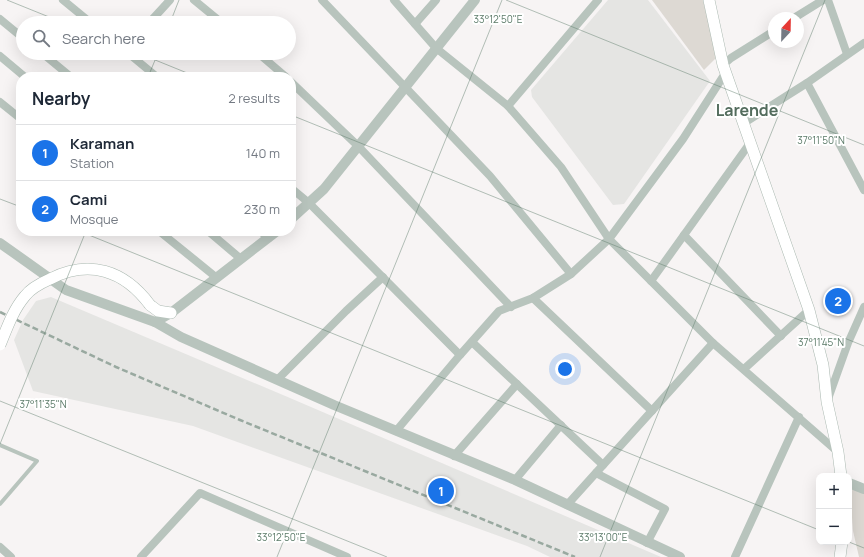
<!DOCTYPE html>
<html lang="en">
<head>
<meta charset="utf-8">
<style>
  body { margin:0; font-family:Manrope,sans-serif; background:#f6f6f7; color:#1f2937 }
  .controls { position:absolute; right:12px; bottom:12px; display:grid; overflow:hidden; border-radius:8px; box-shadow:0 4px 16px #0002 }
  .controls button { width:36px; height:36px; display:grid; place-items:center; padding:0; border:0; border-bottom:1px solid #e0e1e3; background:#fff; color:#1f2937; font:20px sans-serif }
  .compass { position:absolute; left:768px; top:12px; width:36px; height:36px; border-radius:50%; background:#fff; box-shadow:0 4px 16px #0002; rotate:22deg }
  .you { position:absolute; left:565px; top:369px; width:14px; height:14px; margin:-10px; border:3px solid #fff; border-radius:50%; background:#1a73e8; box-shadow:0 0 0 6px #1a73e833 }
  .badge { display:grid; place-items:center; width:26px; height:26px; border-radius:50%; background:#1a73e8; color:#fff; font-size:13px; font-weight:700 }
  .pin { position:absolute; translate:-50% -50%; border:2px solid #fff; box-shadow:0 1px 4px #0006 }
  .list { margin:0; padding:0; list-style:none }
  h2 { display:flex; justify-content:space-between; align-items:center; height:52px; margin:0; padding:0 16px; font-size:17px }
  h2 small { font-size:13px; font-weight:400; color:#747a83 }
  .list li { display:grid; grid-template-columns:26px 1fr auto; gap:12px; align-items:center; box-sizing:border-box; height:56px; padding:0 16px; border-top:1px solid #e0e1e3 }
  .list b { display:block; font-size:15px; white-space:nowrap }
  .list p { margin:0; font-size:13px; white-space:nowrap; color:#747a83 }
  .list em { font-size:13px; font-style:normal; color:#747a83 }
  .icon { flex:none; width:22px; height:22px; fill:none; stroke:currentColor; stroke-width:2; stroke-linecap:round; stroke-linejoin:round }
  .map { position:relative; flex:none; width:864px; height:557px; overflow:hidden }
  .search { position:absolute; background:#fff; box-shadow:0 4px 16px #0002; left:16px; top:16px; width:280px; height:44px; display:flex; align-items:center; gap:10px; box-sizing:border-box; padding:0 14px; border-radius:22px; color:#747a83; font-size:15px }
  .panel { position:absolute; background:#fff; box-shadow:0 4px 16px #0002; left:16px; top:72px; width:280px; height:164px; border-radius:16px }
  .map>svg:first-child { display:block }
  .built { fill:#e5e5e3 }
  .green { fill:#ddd9d3 }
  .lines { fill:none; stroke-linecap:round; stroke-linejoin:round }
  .secondary-casing { stroke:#abb9b1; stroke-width:12 }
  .service { stroke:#b8c4bd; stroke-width:4 }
  .minor { stroke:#b8c4bd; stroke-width:8 }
  .tertiary { stroke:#b8c4bd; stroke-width:10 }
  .secondary { stroke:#fff; stroke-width:11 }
  .rail { stroke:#99a9a0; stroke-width:2.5; stroke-dasharray:6 3; stroke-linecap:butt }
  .secondary-bridge-casing { stroke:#abb9b1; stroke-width:12; stroke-linecap:butt }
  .secondary-bridge { stroke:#fff; stroke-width:11 }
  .ticks { fill:none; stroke:#5c7b69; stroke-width:1; stroke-opacity:0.45 }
  .labels { text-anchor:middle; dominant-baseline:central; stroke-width:4; stroke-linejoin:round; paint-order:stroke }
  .district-label { font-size:16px; font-weight:bold; fill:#536c5d; stroke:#fff }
  .ticks-label { font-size:10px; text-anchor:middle; fill:#5c7b69; stroke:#fff; stroke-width:4; stroke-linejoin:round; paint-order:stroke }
</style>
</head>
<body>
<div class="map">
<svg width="864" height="557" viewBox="0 0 864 557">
  <rect width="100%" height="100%" fill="#f7f4f4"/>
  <g class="built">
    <path d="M608,0H648L710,81L624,204L613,205L532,97L531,90Z"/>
    <path d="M51,297L290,398L661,557H550L527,546L193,426L33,391L14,340L23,320L36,301Z"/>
  </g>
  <g class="green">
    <path d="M652,0H703L717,57L704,70Z"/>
    <path d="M855,489L864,494V557H859L853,531L850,491Z"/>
  </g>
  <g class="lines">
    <g class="secondary-casing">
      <g id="secondary">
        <path d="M709,0L723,65L809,310L823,365L827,402L838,452L841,476"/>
        <path d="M150,305L158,311L171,313"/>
        <path d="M840,557L842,542"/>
      </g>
    </g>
    <path class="service" d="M0,445L37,461L0,504"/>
    <g class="minor">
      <path d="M63,0L91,23"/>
      <path d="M194,0L222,23"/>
      <path d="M322,0L490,176L571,274"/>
      <path d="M394,0L436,48L508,106L561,167L609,239L713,343L838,452"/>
      <path d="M828,0L847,54"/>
      <path d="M794,18L823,0"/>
      <path d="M0,19L23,38"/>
      <path d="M149,23L170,0"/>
      <path d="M415,24L436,0"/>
      <path d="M42,53L71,77"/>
      <path d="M128,53L157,77"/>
      <path d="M258,53L286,77"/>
      <path d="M0,56L25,77"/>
      <path d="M723,65L731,58L774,31"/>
      <path d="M291,82L358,146L511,307"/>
      <path d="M807,83L864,190"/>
      <path d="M0,102L21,119"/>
      <path d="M508,106L598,0"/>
      <path d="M744,123L807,83L864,43"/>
      <path d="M291,188L309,203L460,355"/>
      <path d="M159,231L217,278"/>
      <path d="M208,231L241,259"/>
      <path d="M260,231L269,238"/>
      <path d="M684,235L781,336"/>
      <path d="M651,281L750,143"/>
      <path d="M533,298L652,411"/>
      <path d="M472,342L603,465"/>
      <path d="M744,369L809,310"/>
      <path d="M278,379L346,311L383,277"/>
      <path d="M828,399L848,343L864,307"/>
      <path d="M396,431L460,355L499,311L533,298L571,274L609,239L683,139L726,72"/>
      <path d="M454,456L517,384"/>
      <path d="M596,473L665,509L647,543"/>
      <path d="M515,480L561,425"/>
      <path d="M567,505L713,343"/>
      <path d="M0,547L11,557"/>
      <path d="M141,557L200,493L347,557"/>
      <path d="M735,557L799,417"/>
    </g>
    <g class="tertiary">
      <path d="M291,219L324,189L475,0"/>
      <path d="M0,243L66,290L155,322L171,313L277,231"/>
      <path d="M155,322L181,337L334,405L515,480L680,557"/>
      <path d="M849,483L864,489"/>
    </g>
    <use href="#secondary" class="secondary"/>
    <path class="rail" d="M0,312L116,367L240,420L575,557"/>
    <g class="secondary-bridge-casing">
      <path id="secondary-bridge" d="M0,345C7,328 13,310 25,296C31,288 41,283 50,279C89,259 124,270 150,305"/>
    </g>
    <use href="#secondary-bridge" class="secondary-bridge"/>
  </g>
  <path class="ticks" d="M7,0L64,23M506,0L864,145M170,23L179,0M138,53L197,77M148,77L158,53M291,115L864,346M0,199L21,207M79,231L819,530M0,401L387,557M0,444L86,231M849,542L864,548M277,557L502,0M600,557L825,0"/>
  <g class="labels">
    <g class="district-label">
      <text x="747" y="110">Larende</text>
    </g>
  </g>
  <g class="ticks-label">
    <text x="498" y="23">33°12'50"E</text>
    <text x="821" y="144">37°11'50"N</text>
    <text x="821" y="346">37°11'45"N</text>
    <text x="43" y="408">37°11'35"N</text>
    <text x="281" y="541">33°12'50"E</text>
    <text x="603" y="541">33°13'00"E</text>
  </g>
</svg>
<div class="controls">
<button>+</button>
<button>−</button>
</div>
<svg class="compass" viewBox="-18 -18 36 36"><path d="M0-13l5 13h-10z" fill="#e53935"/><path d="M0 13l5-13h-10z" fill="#747a83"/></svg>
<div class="you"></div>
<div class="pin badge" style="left:441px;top:491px">1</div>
<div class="pin badge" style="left:838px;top:301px">2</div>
<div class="search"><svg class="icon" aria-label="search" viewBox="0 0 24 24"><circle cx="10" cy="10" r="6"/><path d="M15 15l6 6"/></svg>Search here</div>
<section class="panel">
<h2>Nearby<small>2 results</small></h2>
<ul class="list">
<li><span class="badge">1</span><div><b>Karaman</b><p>Station</p></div><em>140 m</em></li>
<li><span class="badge">2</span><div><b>Cami</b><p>Mosque</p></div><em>230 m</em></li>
</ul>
</section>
</div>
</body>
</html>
